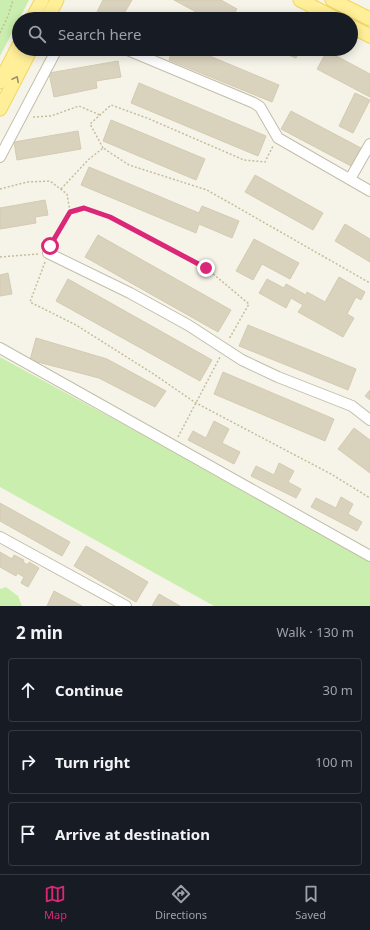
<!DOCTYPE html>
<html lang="en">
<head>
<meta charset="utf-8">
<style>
  body { margin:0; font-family:"Noto Sans",sans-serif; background:#20242c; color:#f1f3f6 }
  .stop { position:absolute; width:12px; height:12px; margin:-9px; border:3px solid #db2777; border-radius:50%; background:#fff }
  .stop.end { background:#db2777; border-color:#fff; box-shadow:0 1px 4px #0008 }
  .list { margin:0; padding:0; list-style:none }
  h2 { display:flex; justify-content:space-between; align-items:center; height:52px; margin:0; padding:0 16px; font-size:17px }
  h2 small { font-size:13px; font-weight:400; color:#9ea1a6 }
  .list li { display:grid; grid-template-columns:26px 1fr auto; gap:12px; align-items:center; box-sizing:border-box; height:64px; margin:0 8px 8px; padding:0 8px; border:1px solid #363941; border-radius:4px }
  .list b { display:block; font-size:15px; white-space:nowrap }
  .list em { font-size:13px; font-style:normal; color:#9ea1a6 }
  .icon { flex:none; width:22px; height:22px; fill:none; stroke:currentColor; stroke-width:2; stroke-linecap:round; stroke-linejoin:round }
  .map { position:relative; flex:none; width:370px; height:606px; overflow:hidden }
  .search { position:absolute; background:#171b24; box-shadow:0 2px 10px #0003; left:12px; right:12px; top:12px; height:44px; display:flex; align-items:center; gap:10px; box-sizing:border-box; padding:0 14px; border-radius:22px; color:#9ea1a6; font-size:15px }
  .sheet { height:268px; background:#171b24 }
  nav { display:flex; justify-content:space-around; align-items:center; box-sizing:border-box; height:56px; border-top:1px solid #363941; background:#171b24; font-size:11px; color:#9ea1a6 }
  nav a { display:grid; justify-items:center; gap:2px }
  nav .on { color:#db2777 }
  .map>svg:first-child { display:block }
  .green { fill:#c9eeae }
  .building { fill:#d9d2bd; stroke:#d4cbb0 }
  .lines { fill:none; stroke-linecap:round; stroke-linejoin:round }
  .minor-casing { stroke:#c3beaa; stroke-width:12 }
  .major-casing { stroke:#f0d75d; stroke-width:15 }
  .path { stroke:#c6bc9a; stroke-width:1.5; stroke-dasharray:2 2; stroke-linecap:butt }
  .minor { stroke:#fff; stroke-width:10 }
  .major { stroke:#ffef99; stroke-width:13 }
  .oneway { stroke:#9c9263 }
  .route { stroke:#db2777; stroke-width:5 }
</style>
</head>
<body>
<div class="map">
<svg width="370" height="606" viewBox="0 0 370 606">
  <rect width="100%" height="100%" fill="#f6f4e9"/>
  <g class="green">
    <path d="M0,0H29L0,56Z"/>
    <path d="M0,357L370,559V606H214L0,487Z"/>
    <path d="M6,587L18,596L22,606H0V589Z"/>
  </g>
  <g class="building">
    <path d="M103,0H132L121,19H110L97,12Z"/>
    <path d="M174,0H221L237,9L231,19H209Z"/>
    <path d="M160,49H193L279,85L272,102L169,60L171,53Z"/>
    <path d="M274,49H300L296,58Z"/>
    <path d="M327,51L370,74V97L317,69Z"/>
    <path d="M118,61L121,77L96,81L97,88L54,97L49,73Z"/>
    <path d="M139,83L266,136L258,156L131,103Z"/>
    <path d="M355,93L370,100L353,133L339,126Z"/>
    <path d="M291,111L361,148L351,166L281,129Z"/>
    <path d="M111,120L205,159L196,180L103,141Z"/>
    <path d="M78,131L81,149L17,160L14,142Z"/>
    <path d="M89,167L199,213L202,206L239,221L232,238L199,224L196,233L81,185Z"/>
    <path d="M255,175L323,213L313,230L245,192Z"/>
    <path d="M45,200L48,215L35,217L36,223L0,229V208Z"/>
    <path d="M345,224L370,239V262L335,241Z"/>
    <path d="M98,235L231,310L218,332L85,257Z"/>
    <path d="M254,239L299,263L290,279L262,264L253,280L236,271Z"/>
    <path d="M8,273L12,294L0,296V275Z"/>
    <path d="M339,277L365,292L361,300L356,297L347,314L354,318L343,337L298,312L303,305L291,298L286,308L259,293L267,279L284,288L286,284L306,295L307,292L325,302Z"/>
    <path d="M68,279L212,360L200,381L56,301Z"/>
    <path d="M248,325L356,369L348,390L239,346Z"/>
    <path d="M36,338L107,359L166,391L155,407L99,378L30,360Z"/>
    <path d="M223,372L334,419L325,441L214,394Z"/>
    <path d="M370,390V400L365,396Z"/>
    <path d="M214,421L229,429L222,443L240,452L234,464L188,440L193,431L206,438Z"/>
    <path d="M354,428L370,440V473L338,449Z"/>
    <path d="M279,463L294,471L288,482L301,489L296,498L251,476L256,466L274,475Z"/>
    <path d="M341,497L353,504L348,514L362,522L357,531L311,507L316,498L336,508Z"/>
    <path d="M0,503L70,542L62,556L0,521Z"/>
    <path d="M86,546L148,582L136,602L74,566Z"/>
    <path d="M0,552L12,559L14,555L24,560L23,562L28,565L29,562L39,568L28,587L21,583L24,577L17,573L16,576L0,567Z"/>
    <path d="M54,591L82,606H47Z"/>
    <path d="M159,594L180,606H152Z"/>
  </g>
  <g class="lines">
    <g class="minor-casing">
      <g id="minor">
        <path d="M125,49L254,103L260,107L278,138L370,191"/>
        <path d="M0,157L57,49"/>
        <path d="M350,179L370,144"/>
        <path d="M48,253L130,293L188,325L242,360L278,377L352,406L370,420"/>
        <path d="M0,348L370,556"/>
        <path d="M0,537L126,606"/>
      </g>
    </g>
    <g class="major-casing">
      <g id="major">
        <path d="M300,0L337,19"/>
        <path d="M332,0L370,19"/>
        <path d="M32,19L42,0"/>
        <path d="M47,19L57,0"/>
        <path d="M351,26L370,36"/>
        <path d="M0,82L19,45"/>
        <path d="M0,109L31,49"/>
      </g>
    </g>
    <g class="path">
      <path d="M0,33L8,16L13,0"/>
      <path d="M33,117L51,116L79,106L100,115"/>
      <path d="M103,148L90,124L111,105L147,118L244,160L265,162L273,146"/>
      <path d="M0,189L27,182L50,181L67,194L70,212L52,244"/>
      <path d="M61,189L88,160L103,148L129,165L207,190L370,283"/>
      <path d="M70,212L84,208L110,217L206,268L249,304L229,339"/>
      <path d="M0,257L38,254"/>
      <path d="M45,262L30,302L76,325L152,373L196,403L331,474L370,498"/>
      <path d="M178,437L220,357"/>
    </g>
    <use href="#minor" class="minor"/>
    <use href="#major" class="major"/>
  </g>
  <defs><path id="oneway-chevron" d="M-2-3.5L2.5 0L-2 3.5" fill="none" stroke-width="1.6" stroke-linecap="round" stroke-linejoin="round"/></defs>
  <use class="oneway" href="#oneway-chevron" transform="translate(16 79) rotate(-63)"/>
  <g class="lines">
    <path class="route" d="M50,246L70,212L84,208L110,217L206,268"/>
  </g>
</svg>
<div class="stop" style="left:50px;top:246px"></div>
<div class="stop end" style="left:206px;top:268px"></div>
<div class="search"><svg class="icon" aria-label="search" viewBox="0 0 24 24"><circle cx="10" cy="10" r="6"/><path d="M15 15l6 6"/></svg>Search here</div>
</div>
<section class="sheet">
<h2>2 min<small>Walk · 130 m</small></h2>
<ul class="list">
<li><svg class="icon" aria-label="ahead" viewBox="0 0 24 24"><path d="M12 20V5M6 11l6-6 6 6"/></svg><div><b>Continue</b></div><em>30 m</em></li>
<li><svg class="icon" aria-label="right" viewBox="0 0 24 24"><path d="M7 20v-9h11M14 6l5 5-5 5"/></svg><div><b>Turn right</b></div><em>100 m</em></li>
<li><svg class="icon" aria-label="arrive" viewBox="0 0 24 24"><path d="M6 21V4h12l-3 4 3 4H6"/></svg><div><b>Arrive at destination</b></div></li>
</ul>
</section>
<nav>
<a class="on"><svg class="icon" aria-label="map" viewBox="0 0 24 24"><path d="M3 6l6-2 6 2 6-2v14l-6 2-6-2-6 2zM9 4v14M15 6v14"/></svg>Map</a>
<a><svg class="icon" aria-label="directions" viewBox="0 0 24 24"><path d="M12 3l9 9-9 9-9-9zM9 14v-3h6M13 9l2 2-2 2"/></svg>Directions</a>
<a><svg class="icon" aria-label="saved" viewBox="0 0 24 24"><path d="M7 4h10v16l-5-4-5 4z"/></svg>Saved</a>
</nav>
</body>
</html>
